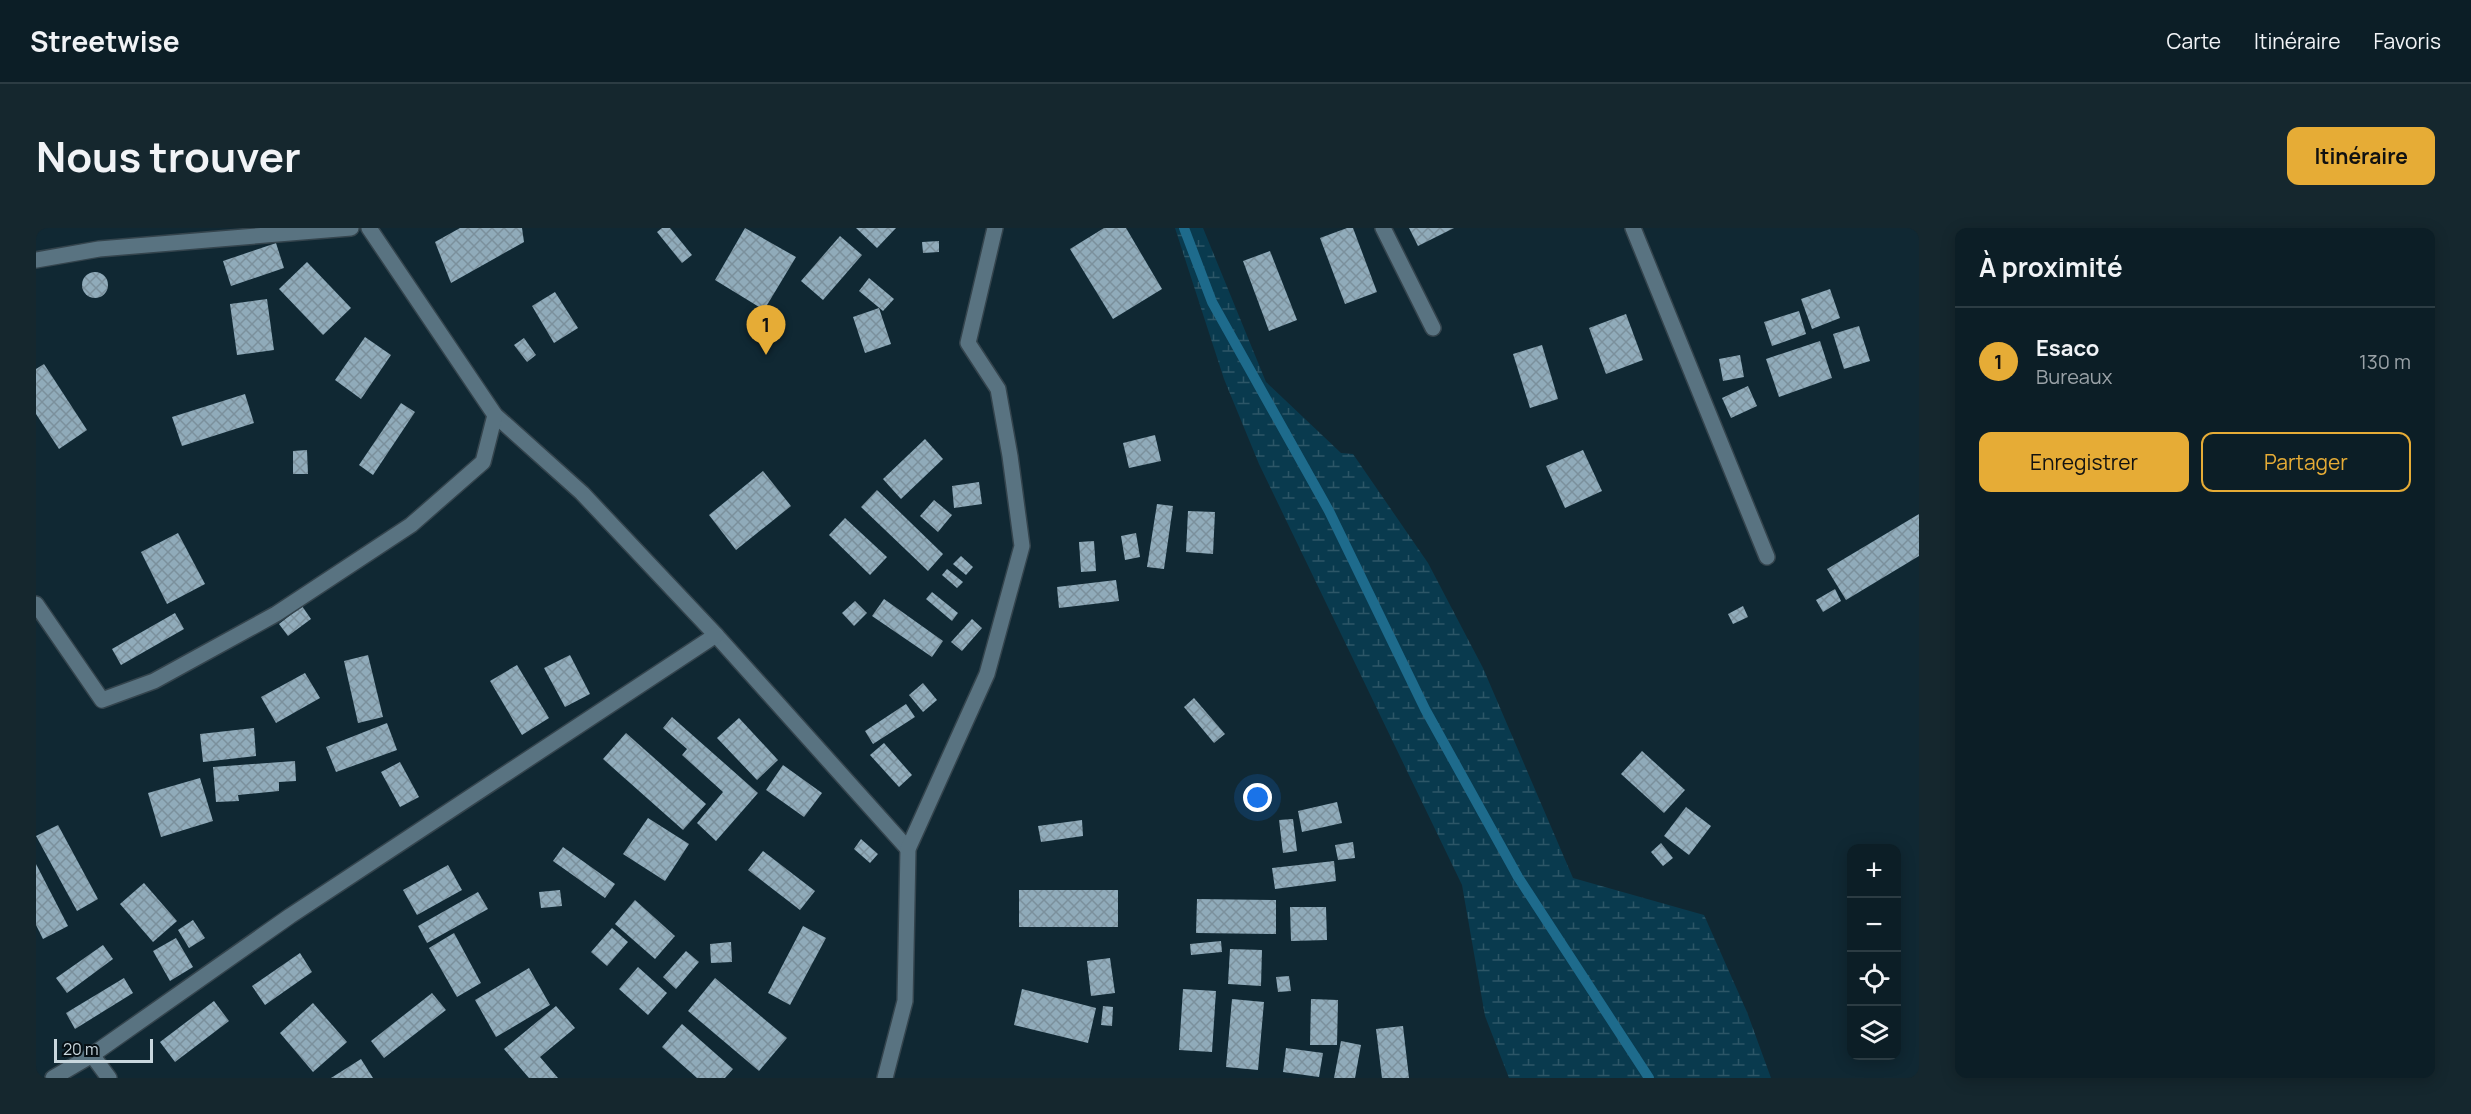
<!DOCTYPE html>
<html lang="fr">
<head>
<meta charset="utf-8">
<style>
  body { margin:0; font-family:Manrope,sans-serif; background:#15272e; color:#f1f3f6 }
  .controls { position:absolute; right:18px; bottom:18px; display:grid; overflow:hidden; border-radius:12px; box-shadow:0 3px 15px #0003 }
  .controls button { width:54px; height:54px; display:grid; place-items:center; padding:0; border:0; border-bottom:2px solid #2c3c43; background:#0c1e26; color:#f1f3f6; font:30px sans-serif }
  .scale { position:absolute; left:18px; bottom:15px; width:99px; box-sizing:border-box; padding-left:6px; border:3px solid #c9d7de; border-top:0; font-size:16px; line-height:21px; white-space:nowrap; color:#c9d7de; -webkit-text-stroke:4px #060f14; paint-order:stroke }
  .you { position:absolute; left:1222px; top:570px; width:21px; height:21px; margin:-15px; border:4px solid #fff; border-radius:50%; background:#1a73e8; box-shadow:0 0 0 9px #1a73e833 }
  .badge { display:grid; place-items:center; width:39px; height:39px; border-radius:50%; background:#e6ac36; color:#111; font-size:20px; font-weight:700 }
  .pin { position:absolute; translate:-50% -50px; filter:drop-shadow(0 2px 3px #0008) }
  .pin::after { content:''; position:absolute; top:32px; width:21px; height:18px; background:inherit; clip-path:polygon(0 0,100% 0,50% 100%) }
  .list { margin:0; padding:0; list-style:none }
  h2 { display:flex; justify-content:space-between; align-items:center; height:78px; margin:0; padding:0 24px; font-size:26px }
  h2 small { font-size:20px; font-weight:400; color:#9aa2a7 }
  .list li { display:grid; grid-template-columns:39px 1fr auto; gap:18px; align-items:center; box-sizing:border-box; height:108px; padding:0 24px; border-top:2px solid #2c3c43 }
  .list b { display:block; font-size:22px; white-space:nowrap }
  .list p { margin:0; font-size:20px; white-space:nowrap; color:#9aa2a7 }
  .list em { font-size:20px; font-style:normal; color:#9aa2a7 }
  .actions { display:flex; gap:12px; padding:18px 24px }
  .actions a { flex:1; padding:14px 0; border:2px solid #e6ac36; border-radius:12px; text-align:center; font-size:21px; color:#e6ac36 }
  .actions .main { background:#e6ac36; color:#111 }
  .icon { flex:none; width:33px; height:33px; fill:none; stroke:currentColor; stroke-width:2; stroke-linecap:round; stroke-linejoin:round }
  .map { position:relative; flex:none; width:1883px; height:850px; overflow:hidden; border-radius:12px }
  header { display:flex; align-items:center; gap:36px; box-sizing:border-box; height:84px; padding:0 30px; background:#0c1e26; border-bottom:2px solid #2c3c43 }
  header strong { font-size:28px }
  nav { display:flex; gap:33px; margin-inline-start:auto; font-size:21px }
  .intro { display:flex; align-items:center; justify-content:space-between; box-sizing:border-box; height:144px; padding:0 36px }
  h1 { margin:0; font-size:42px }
  .button { padding:15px 27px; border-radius:12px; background:#e6ac36; color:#111; font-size:21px; font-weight:700 }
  main { display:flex; gap:36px; padding:0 36px }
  aside { flex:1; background:#0c1e26; border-radius:12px; box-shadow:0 3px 15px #0003 }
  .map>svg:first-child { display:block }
  .wetland { fill:url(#wetland-marsh) }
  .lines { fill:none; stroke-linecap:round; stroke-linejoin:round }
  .stream { stroke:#1e6b8c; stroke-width:10 }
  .building { fill:url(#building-cross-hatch) }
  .minor-casing { stroke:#34444d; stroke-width:18 }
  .minor { stroke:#597381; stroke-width:15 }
</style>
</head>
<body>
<header>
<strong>Streetwise</strong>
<nav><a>Carte</a><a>Itinéraire</a><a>Favoris</a></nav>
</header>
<div class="intro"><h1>Nous trouver</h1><a class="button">Itinéraire</a></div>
<main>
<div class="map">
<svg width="1883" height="850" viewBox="0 0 1883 850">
  <defs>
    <pattern id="wetland-marsh" width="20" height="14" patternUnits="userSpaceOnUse" patternTransform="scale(1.5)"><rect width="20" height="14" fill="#093a4e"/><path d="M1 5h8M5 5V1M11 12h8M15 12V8" fill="none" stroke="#2c5667"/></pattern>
    <pattern id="building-cross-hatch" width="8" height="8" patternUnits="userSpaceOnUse" patternTransform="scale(1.5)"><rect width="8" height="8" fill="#90abba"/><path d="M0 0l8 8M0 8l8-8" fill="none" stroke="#7b909c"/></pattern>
  </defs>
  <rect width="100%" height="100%" fill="#102833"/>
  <path class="wetland" d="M1139,0H1167L1230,154L1305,225L1317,226L1392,335L1447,440L1537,650L1668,687L1711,784L1735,850H1473L1449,788L1426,657L1223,236L1188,151Z"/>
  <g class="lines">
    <path class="stream" d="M1148,0L1176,74L1293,283L1389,481L1482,649L1613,850"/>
  </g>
  <g class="building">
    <path d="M424,0H486L488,14L415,55L399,14Z"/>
    <path d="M626,0H634L656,27L646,35L621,4Z"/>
    <path d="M709,0L760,29L728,82L679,52Z"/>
    <path d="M820,0H860L841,20Z"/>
    <path d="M1068,0H1090L1126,61L1077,91L1034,21Z"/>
    <path d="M1311,0H1317L1341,64L1309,76L1284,10Z"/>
    <path d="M1373,0H1418L1382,18Z"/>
    <path d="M804,8L826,27L787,72L765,53Z"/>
    <path d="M903,13V24L887,25L886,14Z"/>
    <path d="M240,15L248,40L195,58L187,33Z"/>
    <path d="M1234,23L1261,92L1233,103L1207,33Z"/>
    <path d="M271,34L315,80L287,107L243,61Z"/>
    <circle cx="59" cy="57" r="13"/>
    <path d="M833,50L858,71L847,83L823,63Z"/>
    <path d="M1794,61L1804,90L1776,101L1765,71Z"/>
    <path d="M519,64L542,100L518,115L496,78Z"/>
    <path d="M231,71L238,122L201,127L194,76Z"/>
    <path d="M843,80L855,116L829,125L817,89Z"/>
    <path d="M1763,83L1770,106L1736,118L1728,94Z"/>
    <path d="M1590,86L1607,132L1570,146L1553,100Z"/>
    <path d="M1823,98L1834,133L1808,141L1797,106Z"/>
    <path d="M329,109L355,127L325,171L299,152Z"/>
    <path d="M488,110L500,127L491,134L478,117Z"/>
    <path d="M1784,113L1796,150L1743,169L1730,131Z"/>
    <path d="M1506,117L1522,171L1494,180L1477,126Z"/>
    <path d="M1704,127L1708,149L1687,153L1683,131Z"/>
    <path d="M8,136L51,202L23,221L0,186V141Z"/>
    <path d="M1712,158L1721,178L1695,190L1686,170Z"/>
    <path d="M209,166L218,195L146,218L136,189Z"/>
    <path d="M365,175L379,184L337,247L323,237Z"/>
    <path d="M1119,207L1125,233L1093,240L1087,215Z"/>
    <path d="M889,211L907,231L865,271L847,251Z"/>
    <path d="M271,222L272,246H257V223Z"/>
    <path d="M1547,222L1566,263L1529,280L1510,238Z"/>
    <path d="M727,243L755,278L700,322L673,287Z"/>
    <path d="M943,254L946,276L918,280L916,258Z"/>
    <path d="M841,262L907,326L892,343L825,279Z"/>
    <path d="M898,272L916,287L902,304L884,288Z"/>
    <path d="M1121,276L1137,278L1128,341L1111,339Z"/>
    <path d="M1152,283L1179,284L1177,326L1150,324Z"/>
    <path d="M1883,286V328L1810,372L1791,341Z"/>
    <path d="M809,290L851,329L834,347L793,307Z"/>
    <path d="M142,305L169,356L131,376L105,324Z"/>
    <path d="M1100,305L1104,329L1089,332L1085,308Z"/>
    <path d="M1058,313L1060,343L1045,344L1043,314Z"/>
    <path d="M925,328L937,339L930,347L917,336Z"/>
    <path d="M911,341L927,354L921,360L906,347Z"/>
    <path d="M1080,352L1083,373L1023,380L1021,359Z"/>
    <path d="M1799,361L1805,373L1787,384L1780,372Z"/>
    <path d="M896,364L922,385L916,393L890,371Z"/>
    <path d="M848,371L907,413L896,429L836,388Z"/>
    <path d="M819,373L831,385L818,398L806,385Z"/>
    <path d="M266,378L275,391L252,408L243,396Z"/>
    <path d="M1707,378L1712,389L1697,396L1692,386Z"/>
    <path d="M139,385L148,401L85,437L76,421Z"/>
    <path d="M936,391L946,400L926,423L915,414Z"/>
    <path d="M332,427L347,489L322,495L308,433Z"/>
    <path d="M534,427L554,466L529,479L508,440Z"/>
    <path d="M481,437L513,490L486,507L454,453Z"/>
    <path d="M269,445L284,470L240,495L225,469Z"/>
    <path d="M887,455L901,472L887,484L873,467Z"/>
    <path d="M1158,470L1189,506L1178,515L1148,479Z"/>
    <path d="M870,476L879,489L837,516L829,503Z"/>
    <path d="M636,489L722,565L680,613L661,595L687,564L646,527L651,521L627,500Z"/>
    <path d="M703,490L742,532L721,552L681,510Z"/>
    <path d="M351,495L361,522L300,544L290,519Z"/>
    <path d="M218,500L220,528L167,534L164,506Z"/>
    <path d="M590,505L670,576L647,602L567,531Z"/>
    <path d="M848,515L876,547L863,559L834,527Z"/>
    <path d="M1606,523L1649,562L1628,585L1585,546Z"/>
    <path d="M259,533L260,553L243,554V563L202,567L203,573L180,574L177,539Z"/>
    <path d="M364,534L383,569L364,579L345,544Z"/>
    <path d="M747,537L786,565L768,589L730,562Z"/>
    <path d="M164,550L177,593L125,609L112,565Z"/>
    <path d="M1301,574L1306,595L1266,604L1262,583Z"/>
    <path d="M1650,579L1675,598L1653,627L1628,608Z"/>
    <path d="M612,590L653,616L629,653L587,626Z"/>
    <path d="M1257,591L1261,623L1247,625L1243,592Z"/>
    <path d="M1046,592L1047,608L1005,614L1002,598Z"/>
    <path d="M22,597L62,671L41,683L0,608Z"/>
    <path d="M825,611L842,626L834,635L818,621Z"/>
    <path d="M1317,614L1319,630L1302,632L1299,617Z"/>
    <path d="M1625,615L1637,630L1627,638L1615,624Z"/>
    <path d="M527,619L579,656L569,670L517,633Z"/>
    <path d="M727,623L779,663L764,682L712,642Z"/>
    <path d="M1298,633L1300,653L1239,661L1236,640Z"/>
    <path d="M0,636L32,698L7,711L0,697Z"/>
    <path d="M412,637L426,662L381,687L367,662Z"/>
    <path d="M108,655L141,693L117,714L84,676Z"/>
    <path d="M524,662L526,678L505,680L503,664Z"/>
    <rect x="983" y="662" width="99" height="37"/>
    <path d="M442,664L452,681L391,715L382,698Z"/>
    <path d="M1161,671L1240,672V706L1160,705Z"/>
    <path d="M599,672L639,708L619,731L579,696Z"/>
    <path d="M1254,679H1290L1291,712L1255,713Z"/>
    <path d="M157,692L169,710L153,720L142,702Z"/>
    <path d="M767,698L790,710L754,777L732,765Z"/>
    <path d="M576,700L592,714L571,738L555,724Z"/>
    <path d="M418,705L445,755L421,769L393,720Z"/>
    <path d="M140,710L157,739L134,753L117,723Z"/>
    <path d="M1185,713L1186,724L1155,727L1154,716Z"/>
    <path d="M695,714L696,734L675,735L674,716Z"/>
    <path d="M67,717L77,731L31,765L20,750Z"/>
    <path d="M1194,721L1226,722L1225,758L1192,756Z"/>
    <path d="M650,723L663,734L640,761L627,749Z"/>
    <path d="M264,725L276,744L229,777L216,758Z"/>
    <path d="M1074,730L1079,765L1055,768L1051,733Z"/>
    <path d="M602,739L631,765L612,787L583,761Z"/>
    <path d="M493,740L514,777L460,809L439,772Z"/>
    <path d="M1253,748L1255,763L1242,764L1240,749Z"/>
    <path d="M88,750L97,765L39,801L30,785Z"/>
    <path d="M679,750L751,810L723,843L652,783Z"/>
    <path d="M986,761L1060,780L1052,815L978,797Z"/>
    <path d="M1147,761L1180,763L1176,824L1143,822Z"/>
    <path d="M396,765L410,782L348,830L335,813Z"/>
    <path d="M1196,771L1228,774L1222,842L1190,839Z"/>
    <path d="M1275,771L1302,772L1301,817H1274Z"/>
    <path d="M178,773L193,793L139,834L124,814Z"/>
    <path d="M277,775L311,814L277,844L244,805Z"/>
    <path d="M520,778L539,800L504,829L522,850H493L468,821Z"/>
    <path d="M1067,778L1077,779L1076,798L1065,797Z"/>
    <path d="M646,796L697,841L689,850H661L626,819Z"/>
    <path d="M1367,798L1373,850H1346L1340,801Z"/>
    <path d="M1305,813L1325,817L1319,850H1298Z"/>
    <path d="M1250,820L1287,825L1283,849L1247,844Z"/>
    <path d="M325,831L337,850H295Z"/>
  </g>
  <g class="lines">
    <g class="minor-casing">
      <g id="minor">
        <path d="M333,0L459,187L546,265L680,407L872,621"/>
        <path d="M1347,0L1397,100"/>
        <path d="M1597,0L1731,329"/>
        <path d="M0,32L63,21L315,0"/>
        <path d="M0,376L66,472L118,453L240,386L375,297L447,234L459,187"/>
        <path d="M56,827L73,850"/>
        <path d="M17,850L56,827L254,688L680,407"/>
        <path d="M849,850L869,773L872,621L951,446L986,318L974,228L962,161L932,115L959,0"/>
      </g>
    </g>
    <use href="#minor" class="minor"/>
  </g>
</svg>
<div class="controls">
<button>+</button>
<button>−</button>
<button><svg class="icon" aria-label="locate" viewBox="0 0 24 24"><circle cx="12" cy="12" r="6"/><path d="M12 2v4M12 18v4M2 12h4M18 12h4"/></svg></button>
<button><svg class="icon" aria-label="layers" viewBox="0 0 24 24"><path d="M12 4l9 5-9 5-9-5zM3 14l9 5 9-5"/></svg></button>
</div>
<div class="scale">20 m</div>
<div class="you"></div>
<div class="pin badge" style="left:730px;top:127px">1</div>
</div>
<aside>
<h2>À proximité<small></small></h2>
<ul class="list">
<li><span class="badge">1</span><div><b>Esaco</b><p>Bureaux</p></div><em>130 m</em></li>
</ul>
<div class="actions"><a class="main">Enregistrer</a><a>Partager</a></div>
</aside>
</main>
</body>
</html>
